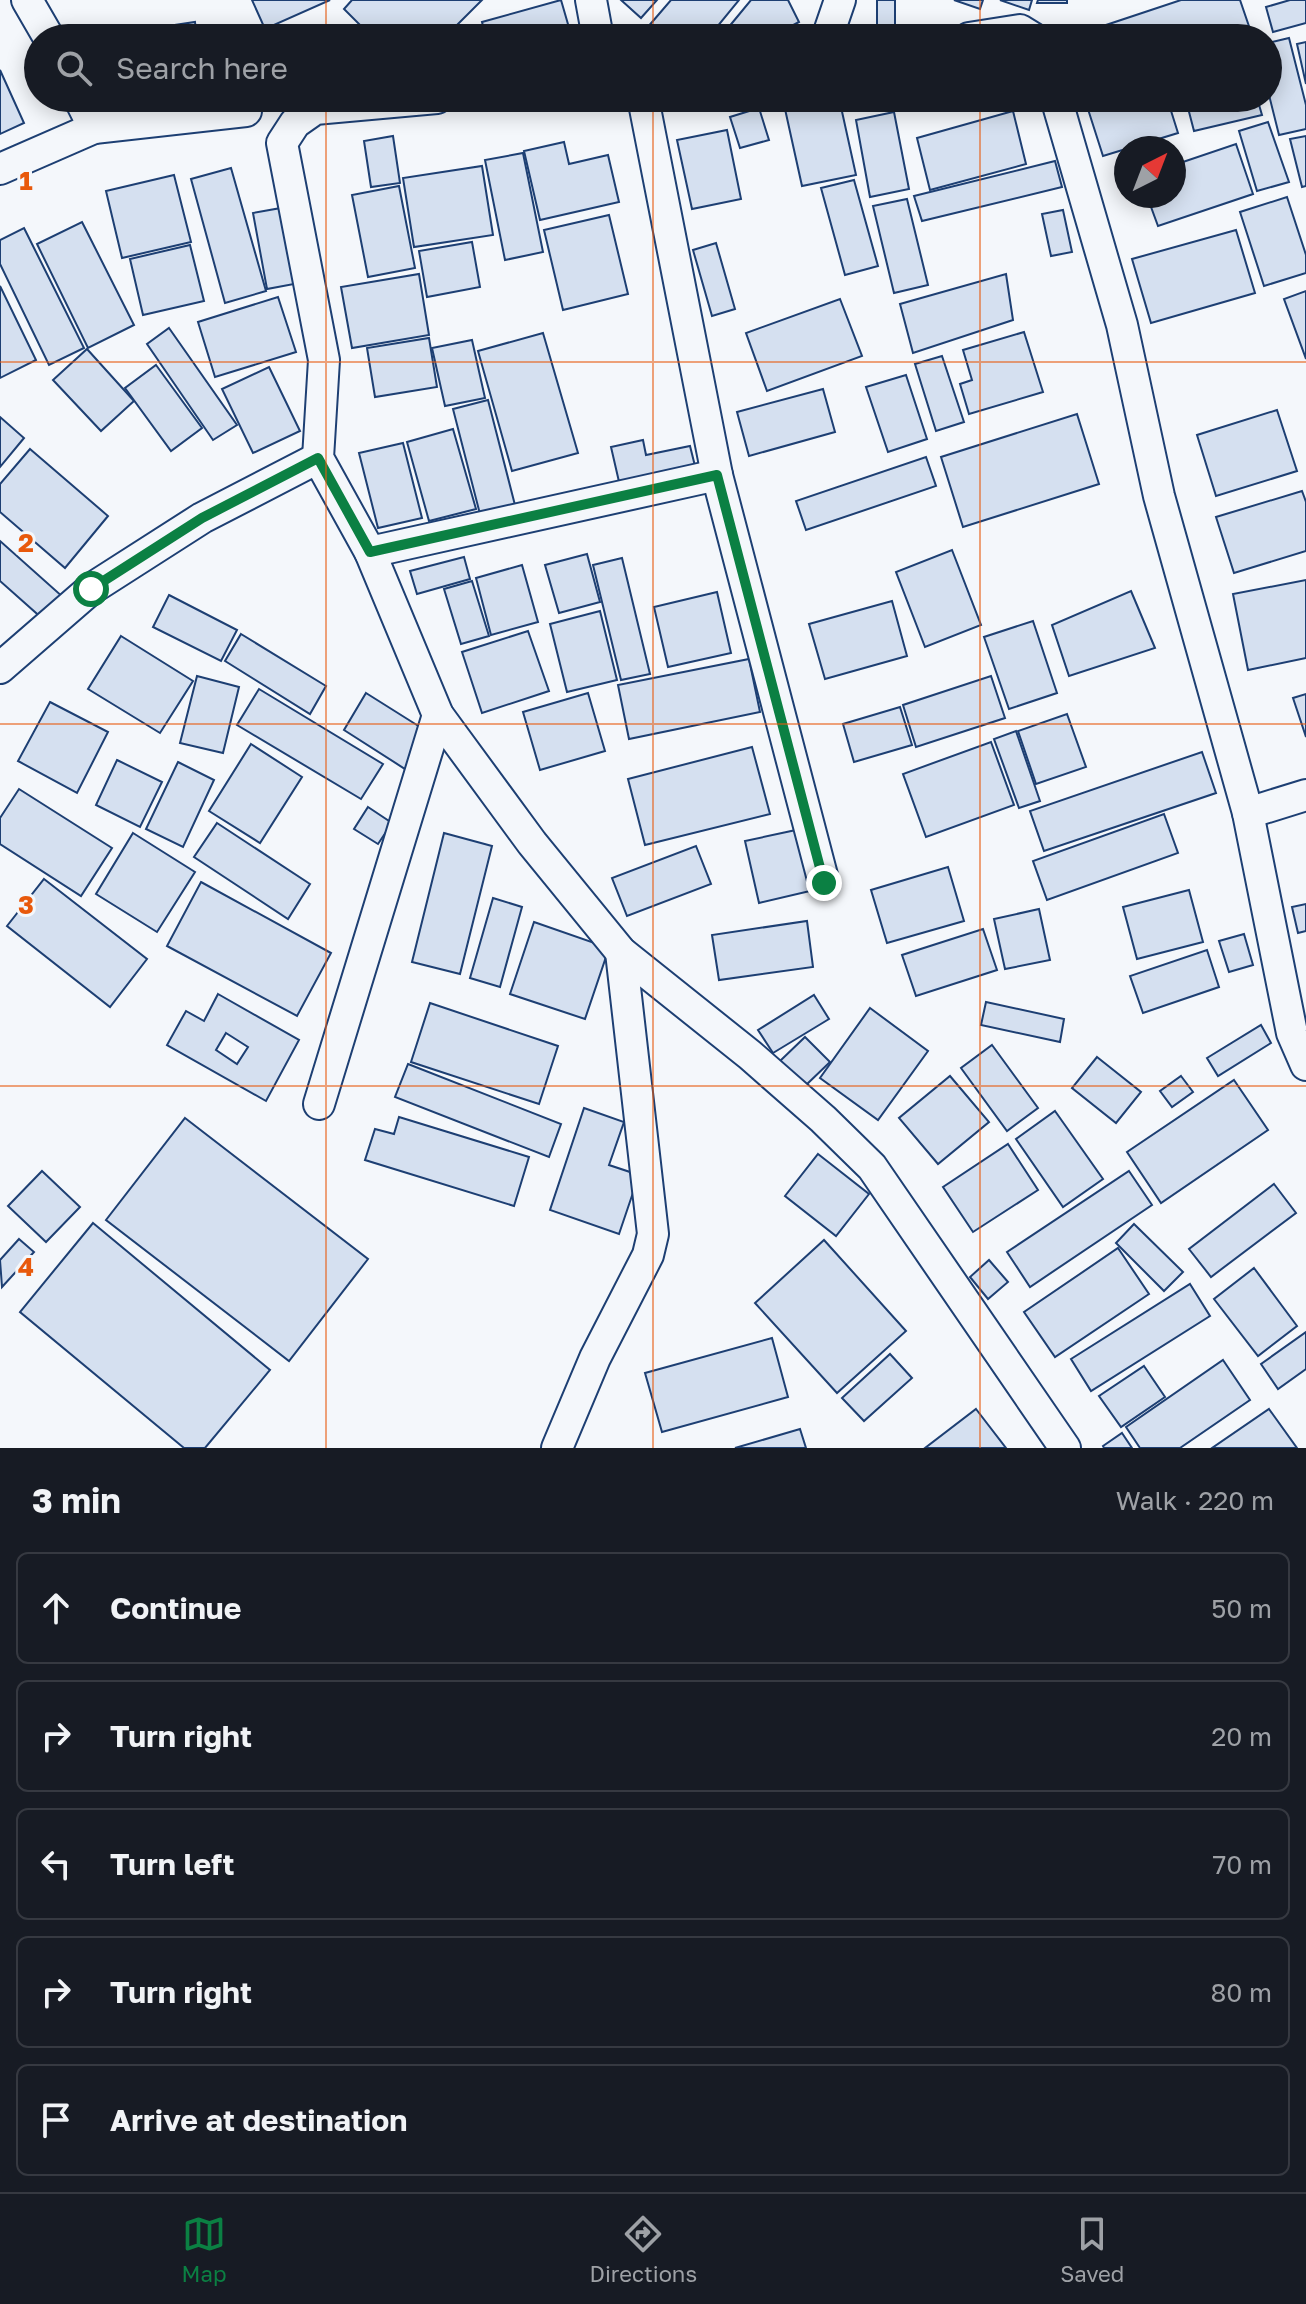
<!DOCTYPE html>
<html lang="en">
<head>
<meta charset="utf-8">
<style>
  body { margin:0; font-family:"Golos Text",sans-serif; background:#20242c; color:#f1f3f6 }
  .compass { position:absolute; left:1114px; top:136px; width:72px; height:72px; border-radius:50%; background:#171b24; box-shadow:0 4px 20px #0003; rotate:42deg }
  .stop { position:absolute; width:24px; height:24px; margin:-18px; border:6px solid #0b8043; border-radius:50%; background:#fff }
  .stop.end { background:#0b8043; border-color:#fff; box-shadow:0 2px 8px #0008 }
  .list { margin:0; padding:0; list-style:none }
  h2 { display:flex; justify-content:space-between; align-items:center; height:104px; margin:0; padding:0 32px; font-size:34px }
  h2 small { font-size:26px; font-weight:400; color:#9ea1a6 }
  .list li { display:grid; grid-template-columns:52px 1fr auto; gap:24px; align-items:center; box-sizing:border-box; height:112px; margin:0 16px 16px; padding:0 16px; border:2px solid #363941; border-radius:12px }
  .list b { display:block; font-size:30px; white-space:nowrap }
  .list em { font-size:26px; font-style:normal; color:#9ea1a6 }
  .icon { flex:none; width:44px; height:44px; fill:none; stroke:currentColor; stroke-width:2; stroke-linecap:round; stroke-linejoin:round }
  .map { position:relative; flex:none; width:1306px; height:1448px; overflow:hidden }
  .search { position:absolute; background:#171b24; box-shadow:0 4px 20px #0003; left:24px; right:24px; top:24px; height:88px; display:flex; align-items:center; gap:20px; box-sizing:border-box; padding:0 28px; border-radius:44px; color:#9ea1a6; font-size:30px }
  .sheet { height:744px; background:#171b24 }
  nav { display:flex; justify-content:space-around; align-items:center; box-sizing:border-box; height:112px; border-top:2px solid #363941; background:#171b24; font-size:22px; color:#9ea1a6 }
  nav a { display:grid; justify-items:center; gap:4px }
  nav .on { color:#0b8043 }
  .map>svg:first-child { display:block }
  .building { fill:#d5e0f0; stroke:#1d3f73; stroke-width:2; fill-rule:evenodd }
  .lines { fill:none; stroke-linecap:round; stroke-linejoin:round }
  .minor-casing { stroke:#1d3f73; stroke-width:34 }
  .minor { stroke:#f4f7fb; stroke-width:30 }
  .route { stroke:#0b8043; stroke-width:10 }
  .grid { fill:none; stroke:#e8590c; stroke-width:2; stroke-opacity:0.55 }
  .grid-label { font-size:26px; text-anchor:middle; font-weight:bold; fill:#e8590c; stroke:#f4f7fb; stroke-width:6; stroke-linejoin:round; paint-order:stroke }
</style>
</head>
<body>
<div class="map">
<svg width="1306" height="1448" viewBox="0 0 1306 1448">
  <rect width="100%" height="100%" fill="#f4f7fb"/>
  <g class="building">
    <path d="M252,0H330L265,29Z"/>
    <path d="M352,0H482L444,38H373L344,9Z"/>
    <path d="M561,0L572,38H486L482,22Z"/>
    <path d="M621,0H657L641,18Z"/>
    <path d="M671,0H739L708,38H659L647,28Z"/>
    <path d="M751,0H788L799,22L769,38H725L723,34Z"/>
    <path d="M877,0H895V27L877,26Z"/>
    <path d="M954,0H983L980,9Z"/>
    <path d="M1000,0H1032L1029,10Z"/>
    <path d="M1038,0H1067V3H1037Z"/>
    <path d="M1181,0H1240L1253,38H1090L1088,31Z"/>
    <path d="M1290,0H1306V23L1273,32L1266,7Z"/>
    <path d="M195,22L197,38H135L134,31Z"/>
    <path d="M1078,27L1081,38H1061L1060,31Z"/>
    <path d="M1289,38L1306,105V129L1279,135L1268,91V43Z"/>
    <path d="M1306,42V84L1297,44Z"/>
    <path d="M0,70L24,123L0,134Z"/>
    <path d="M144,98H206V101L146,109Z"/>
    <path d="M839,98L856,175L802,186L785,109Z"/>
    <path d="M925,98H1010V102L925,107Z"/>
    <path d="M1102,98H1167L1178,133L1103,156L1086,103Z"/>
    <path d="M1226,98H1257L1262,115L1194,131L1188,108Z"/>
    <path d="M759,108L769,140L740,148L730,117Z"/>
    <path d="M1013,111L1026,164L930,190L917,138Z"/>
    <path d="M894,112L909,189L870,197L856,120Z"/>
    <path d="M1268,122L1289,182L1257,191L1239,131Z"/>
    <path d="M727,130L741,199L692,209L677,140Z"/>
    <path d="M393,136L400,183L371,187L364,141Z"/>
    <path d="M1306,136V186L1302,187L1290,139Z"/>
    <path d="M564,142L569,164L608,155L619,202L540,220L524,151Z"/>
    <path d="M1236,144L1253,194L1158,226L1147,196H1174V165Z"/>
    <path d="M523,153L543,252L505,260L485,160Z"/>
    <path d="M1055,161L1062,187L922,221L914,196Z"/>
    <path d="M482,166L493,235L414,247L403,178Z"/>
    <path d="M231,168L266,291L225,303L191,179Z"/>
    <path d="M174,175L191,242L122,258L106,191Z"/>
    <path d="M854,180L878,266L845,275L821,188Z"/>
    <path d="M399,186L415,268L368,277L352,195Z"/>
    <path d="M1287,197L1306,255V273L1264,286L1240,212Z"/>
    <path d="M907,199L928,285L894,293L873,206Z"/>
    <path d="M281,208L294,284L267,289L253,213Z"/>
    <path d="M1063,210L1072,252L1051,256L1042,214Z"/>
    <path d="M609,215L628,294L563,310L544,230Z"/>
    <path d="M82,222L134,325L88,348L37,244Z"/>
    <path d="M24,228L84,348L49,365L0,264V240Z"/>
    <path d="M1236,230L1255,293L1151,323L1132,259Z"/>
    <path d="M472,242L480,287L427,297L419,251Z"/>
    <path d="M716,243L735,309L712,316L693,250Z"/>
    <path d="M190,245L204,301L143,315L130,259Z"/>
    <path d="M419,274L429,335L352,348L341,287Z"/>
    <path d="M1006,274L1013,320L913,353L900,304Z"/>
    <path d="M0,286L36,360L0,378Z"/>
    <path d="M1306,291V359L1284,299Z"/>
    <path d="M278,297L296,352L215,377L198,322Z"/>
    <path d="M840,299L862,356L767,391L746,333Z"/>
    <path d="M169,328L237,425L213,440L147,344Z"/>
    <path d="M1024,332L1043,392L969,414L960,384L972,380L963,350Z"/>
    <path d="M543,333L578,453L512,471L478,351Z"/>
    <path d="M429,338L437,387L375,397L367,348Z"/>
    <path d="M472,340L485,398L445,406L432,348Z"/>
    <path d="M87,349L134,401L101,431L53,380Z"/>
    <path d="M942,356L964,422L936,431L915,364Z"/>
    <path d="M156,365L202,428L171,451L125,388Z"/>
    <path d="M269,367L300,431L253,453L222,389Z"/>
    <path d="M906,375L927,439L888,452L866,387Z"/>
    <path d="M823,389L835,432L749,456L737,412Z"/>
    <path d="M488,400L516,509L481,518L453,409Z"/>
    <path d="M1277,410L1297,471L1216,496L1197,435Z"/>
    <path d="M1077,414L1099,484L963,527L941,457Z"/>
    <path d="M0,417L24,438L0,467Z"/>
    <path d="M453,429L476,509L429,521L407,442Z"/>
    <path d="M643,440L646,455L690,446L696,470L620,486L611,447Z"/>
    <path d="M403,443L422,518L378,528L359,453Z"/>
    <path d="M30,449L108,516L65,568L0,512V484Z"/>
    <path d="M926,457L936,486L806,530L796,501Z"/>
    <path d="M1302,491L1306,502V551L1234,573L1216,517Z"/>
    <path d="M0,541L64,598L44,620L0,581Z"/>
    <path d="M952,550L981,625L925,647L896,572Z"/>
    <path d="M587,554L600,602L559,613L545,565Z"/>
    <path d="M464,557L470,579L417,594L410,571Z"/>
    <path d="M622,558L650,674L621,680L593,565Z"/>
    <path d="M522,565L538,622L491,635L476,578Z"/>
    <path d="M1306,580V658L1248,670L1233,594Z"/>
    <path d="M472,581L489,636L461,644L444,589Z"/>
    <path d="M1131,591L1155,648L1069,676L1052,625Z"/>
    <path d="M717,592L731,653L668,667L654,607Z"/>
    <path d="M169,595L237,630L221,661L153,627Z"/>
    <path d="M892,601L907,656L825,679L809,624Z"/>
    <path d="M600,611L617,680L567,692L550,624Z"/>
    <path d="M1033,621L1057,693L1009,709L984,637Z"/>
    <path d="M528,631L549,691L482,713L462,652Z"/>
    <path d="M241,634L326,686L310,714L225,661Z"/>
    <path d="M121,636L193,681L160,733L88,689Z"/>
    <path d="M749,659L760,712L629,739L618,685Z"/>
    <path d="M197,676L239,687L223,753L180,743Z"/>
    <path d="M991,676L1005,718L916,747L903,705Z"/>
    <path d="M259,689L383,764L361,799L237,725Z"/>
    <path d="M366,693L428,732L405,769L344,730Z"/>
    <path d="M588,693L605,751L540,770L523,712Z"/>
    <path d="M1306,694V737L1293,698Z"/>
    <path d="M50,702L108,732L77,793L18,761Z"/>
    <path d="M900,707L912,745L854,762L843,724Z"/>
    <path d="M1067,714L1086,767L1036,784L1018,731Z"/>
    <path d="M1016,731L1040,801L1019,808L994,739Z"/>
    <path d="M991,742L1014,805L926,837L903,774Z"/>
    <path d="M251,744L302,777L260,843L209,811Z"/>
    <path d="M752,747L770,814L645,845L628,779Z"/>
    <path d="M1202,752L1216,793L1044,851L1030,811Z"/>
    <path d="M117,760L162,782L140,827L96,805Z"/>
    <path d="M178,762L214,780L183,847L146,829Z"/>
    <path d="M19,789L112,848L81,896L0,844V818Z"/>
    <path d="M368,807L392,823L378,844L354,829Z"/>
    <path d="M1164,814L1178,853L1047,900L1033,861Z"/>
    <path d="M217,823L310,884L288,919L194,857Z"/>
    <path d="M796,830L810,891L759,903L745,841Z"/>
    <path d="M133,833L195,872L157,932L96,894Z"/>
    <path d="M444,833L492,846L460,974L412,962Z"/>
    <path d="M696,846L711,884L627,916L612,878Z"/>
    <path d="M948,867L964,921L887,943L871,890Z"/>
    <path d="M44,879L147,959L110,1007L7,926Z"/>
    <path d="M201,882L331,953L297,1016L167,946Z"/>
    <path d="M1189,890L1203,942L1137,959L1123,907Z"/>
    <path d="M493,898L522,907L500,987L470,978Z"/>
    <path d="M1306,904V931L1298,933L1292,907Z"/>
    <path d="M1039,909L1050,960L1005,969L994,919Z"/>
    <path d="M807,921L813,967L719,980L712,935Z"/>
    <path d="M534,922L609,948L585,1019L510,994Z"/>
    <path d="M983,929L997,970L916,996L902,955Z"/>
    <path d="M1244,934L1253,965L1229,972L1219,941Z"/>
    <path d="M1207,950L1219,987L1143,1013L1130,976Z"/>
    <path d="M218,994L299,1040L266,1101L167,1045L186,1011L204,1021ZM226,1033L248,1047L237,1064L216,1050Z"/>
    <path d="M814,995L829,1019L773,1053L758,1030Z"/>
    <path d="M986,1002L1064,1019L1060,1042L981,1025Z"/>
    <path d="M430,1003L558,1046L539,1104L411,1062Z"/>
    <path d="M870,1008L928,1051L878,1120L820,1078Z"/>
    <path d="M1261,1025L1271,1043L1218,1076L1207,1058Z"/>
    <path d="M805,1037L830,1062L805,1086L780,1061Z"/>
    <path d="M992,1045L1038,1108L1007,1131L961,1068Z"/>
    <path d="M1097,1057L1141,1092L1116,1123L1072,1088Z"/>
    <path d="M408,1064L561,1124L549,1157L395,1097Z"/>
    <path d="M950,1076L989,1122L938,1164L899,1118Z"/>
    <path d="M1181,1076L1193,1092L1172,1107L1160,1091Z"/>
    <path d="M1234,1080L1268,1130L1161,1203L1127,1152Z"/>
    <path d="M584,1108L624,1122L609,1165L639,1175L619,1234L550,1210Z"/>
    <path d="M1055,1111L1103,1179L1063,1207L1016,1139Z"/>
    <path d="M399,1117L529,1157L514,1206L365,1160L375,1129L394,1134Z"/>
    <path d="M185,1118L368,1259L289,1361L106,1220Z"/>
    <path d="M1008,1144L1038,1190L973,1232L943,1187Z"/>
    <path d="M818,1154L869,1194L836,1236L785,1196Z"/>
    <path d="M42,1171L80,1207L46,1242L8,1206Z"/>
    <path d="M1129,1171L1152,1205L1030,1287L1007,1252Z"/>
    <path d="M1274,1184L1296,1213L1211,1277L1189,1249Z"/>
    <path d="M93,1223L270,1370L205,1448H184L20,1312Z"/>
    <path d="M1134,1224L1183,1272L1164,1291L1116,1243Z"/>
    <path d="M19,1239L34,1252L2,1287L0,1260Z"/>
    <path d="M824,1240L906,1331L837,1393L755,1303Z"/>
    <path d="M1118,1248L1149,1294L1055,1357L1024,1312Z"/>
    <path d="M989,1260L1008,1282L988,1299L970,1277Z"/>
    <path d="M1254,1268L1297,1326L1258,1356L1214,1299Z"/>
    <path d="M1190,1284L1210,1316L1091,1391L1071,1359Z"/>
    <path d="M1306,1332V1369L1278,1389L1261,1364Z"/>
    <path d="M772,1338L788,1397L662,1432L645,1373Z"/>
    <path d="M890,1354L912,1378L864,1421L842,1398Z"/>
    <path d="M1223,1360L1250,1400L1180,1448H1140L1126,1427Z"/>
    <path d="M1144,1366L1165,1397L1121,1427L1099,1396Z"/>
    <path d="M976,1409L1006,1448H925Z"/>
    <path d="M1269,1409L1297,1448H1212Z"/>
    <path d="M800,1429L806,1448H735Z"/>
    <path d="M1122,1433L1132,1448H1104L1103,1446Z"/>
  </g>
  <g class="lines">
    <g class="minor-casing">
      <g id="minor">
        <path d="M27,0L49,38"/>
        <path d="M591,0L598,38"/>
        <path d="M827,38L840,0"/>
        <path d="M969,38L1020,30L1033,38"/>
        <path d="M79,98L94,128"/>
        <path d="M437,98L315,109L295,123L282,143L324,360L318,458L370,552L438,715L532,843L621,952L750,1055L823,1119L872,1167L1065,1448"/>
        <path d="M643,98L717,475L824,883"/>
        <path d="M1056,98L1122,325L1159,496L1248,813L1292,1033L1306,1065"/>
        <path d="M0,169L94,128L246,111"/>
        <path d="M370,552L717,475"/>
        <path d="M0,668L91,589L202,518L318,458"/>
        <path d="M1248,813L1306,795"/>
        <path d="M319,1104L438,715"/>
        <path d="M557,1448L595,1358L648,1255L653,1234L621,952"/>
      </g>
    </g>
    <use href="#minor" class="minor"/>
  </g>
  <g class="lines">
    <path class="route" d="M91,589L202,518L318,458L370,552L717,475L824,883"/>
  </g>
  <path class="grid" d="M326,0V38M653,0V38M980,0V38M326,98V1448M653,98V1448M980,98V1448M0,362H1306M0,724H1306M0,1086H1306"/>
  <g class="grid-label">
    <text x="26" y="190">1</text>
    <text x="26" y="552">2</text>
    <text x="26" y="914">3</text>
    <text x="26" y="1276">4</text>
  </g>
</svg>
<svg class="compass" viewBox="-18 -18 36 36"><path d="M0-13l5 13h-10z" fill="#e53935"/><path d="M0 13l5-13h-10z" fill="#9ea1a6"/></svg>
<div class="stop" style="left:91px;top:589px"></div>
<div class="stop end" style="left:824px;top:883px"></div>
<div class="search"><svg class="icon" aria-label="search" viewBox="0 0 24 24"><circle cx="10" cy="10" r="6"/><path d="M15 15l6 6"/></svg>Search here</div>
</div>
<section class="sheet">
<h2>3 min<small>Walk · 220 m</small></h2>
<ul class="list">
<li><svg class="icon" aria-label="ahead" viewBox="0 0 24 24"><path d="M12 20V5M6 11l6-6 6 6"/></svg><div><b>Continue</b></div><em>50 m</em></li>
<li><svg class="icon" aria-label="right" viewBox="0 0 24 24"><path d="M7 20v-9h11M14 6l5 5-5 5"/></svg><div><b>Turn right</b></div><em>20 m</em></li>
<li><svg class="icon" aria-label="left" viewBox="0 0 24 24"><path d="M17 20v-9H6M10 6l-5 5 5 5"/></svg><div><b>Turn left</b></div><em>70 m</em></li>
<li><svg class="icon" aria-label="right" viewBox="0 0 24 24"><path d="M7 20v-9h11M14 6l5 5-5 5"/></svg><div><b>Turn right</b></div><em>80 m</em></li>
<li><svg class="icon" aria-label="arrive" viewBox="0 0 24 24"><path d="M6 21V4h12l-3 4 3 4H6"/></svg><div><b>Arrive at destination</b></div></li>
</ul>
</section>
<nav>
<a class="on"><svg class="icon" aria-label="map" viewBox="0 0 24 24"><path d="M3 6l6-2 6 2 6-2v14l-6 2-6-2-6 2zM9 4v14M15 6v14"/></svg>Map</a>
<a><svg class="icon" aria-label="directions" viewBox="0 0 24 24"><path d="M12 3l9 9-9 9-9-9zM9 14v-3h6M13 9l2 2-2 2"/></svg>Directions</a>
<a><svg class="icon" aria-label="saved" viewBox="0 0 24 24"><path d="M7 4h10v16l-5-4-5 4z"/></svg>Saved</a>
</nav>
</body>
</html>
